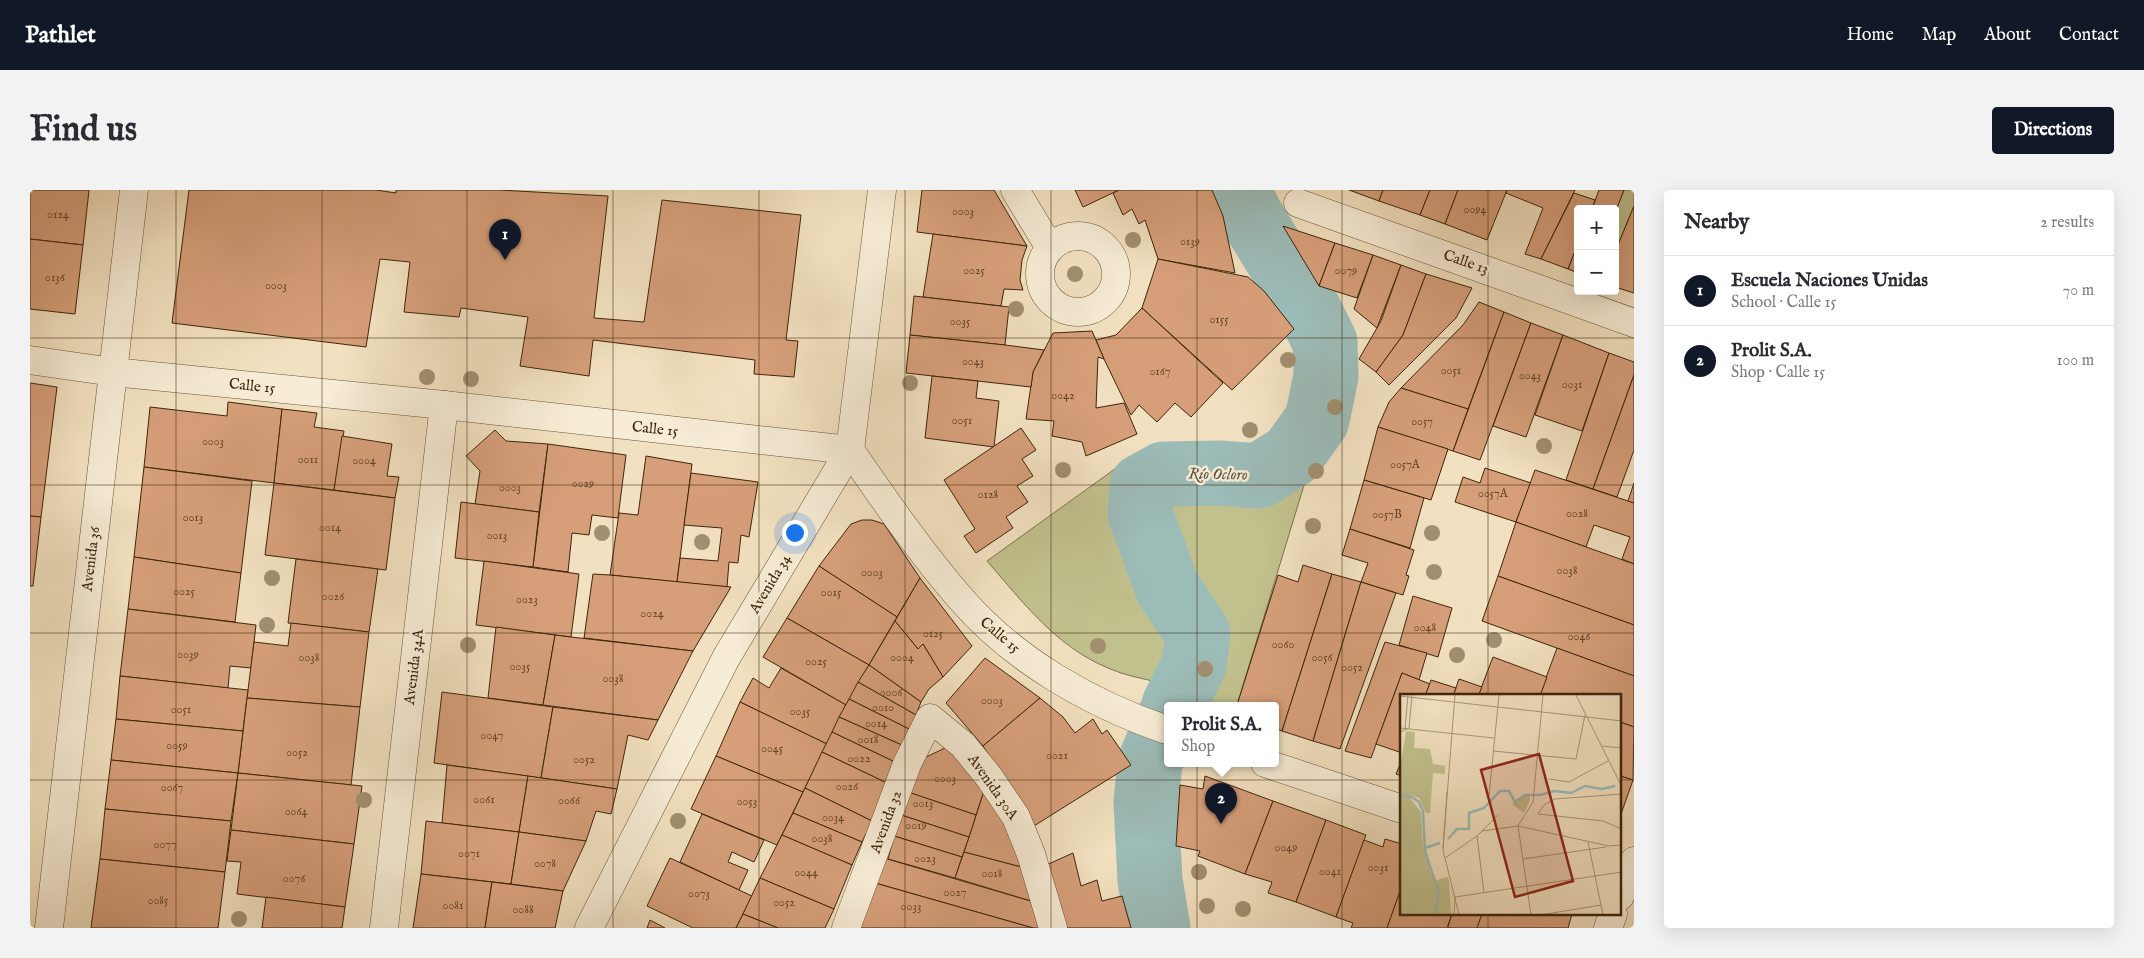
<!DOCTYPE html>
<html lang="en">
<head>
<meta charset="utf-8">
<style>
  body { margin:0; font-family:"IM FELL English",serif; background:#f2f2f3; color:#2b2b33 }
  .controls { position:absolute; right:15px; top:15px; display:grid; overflow:hidden; border-radius:5px; box-shadow:0 5px 20px #0002 }
  .controls button { width:45px; height:45px; display:grid; place-items:center; padding:0; border:0; border-bottom:1px solid #e1e1e2; background:#fff; color:#2b2b33; font:25px sans-serif }
  .you { position:absolute; left:764px; top:342px; width:18px; height:18px; margin:-12px; border:4px solid #fff; border-radius:50%; background:#1a73e8; box-shadow:0 0 0 8px #1a73e833 }
  .badge { display:grid; place-items:center; width:32px; height:32px; border-radius:50%; background:#111827; color:#fff; font-size:16px; font-weight:700 }
  .pin { position:absolute; translate:-50% -41px; filter:drop-shadow(0 1px 2px #0008) }
  .pin::after { content:''; position:absolute; top:26px; width:18px; height:15px; background:inherit; clip-path:polygon(0 0,100% 0,50% 100%) }
  .popup { position:absolute; left:1134px; top:512px; width:115px; height:65px; box-sizing:border-box; display:grid; place-content:center; border-radius:5px; background:#fff; filter:drop-shadow(0 1px 4px #0005); font-size:16px; white-space:nowrap; color:#7c7c81 }
  .popup b { font-size:19px; color:#2b2b33 }
  .popup::after { content:''; position:absolute; left:50%; top:100%; margin-left:-10px; border:10px solid transparent; border-top-color:#fff }
  .list { margin:0; padding:0; list-style:none }
  h2 { display:flex; justify-content:space-between; align-items:center; height:65px; margin:0; padding:0 20px; font-size:21px }
  h2 small { font-size:16px; font-weight:400; color:#7c7c81 }
  .list li { display:grid; grid-template-columns:32px 1fr auto; gap:15px; align-items:center; box-sizing:border-box; height:70px; padding:0 20px; border-top:1px solid #e1e1e2 }
  .list b { display:block; font-size:19px; white-space:nowrap }
  .list p { margin:0; font-size:16px; white-space:nowrap; color:#7c7c81 }
  .list em { font-size:16px; font-style:normal; color:#7c7c81 }
  .map { position:relative; flex:none; width:1604px; height:738px; overflow:hidden; border-radius:5px }
  header { display:flex; align-items:center; gap:30px; box-sizing:border-box; height:70px; padding:0 25px; background:#111827; color:#fff }
  header strong { font-size:24px }
  nav { display:flex; gap:28px; margin-inline-start:auto; font-size:18px }
  .intro { display:flex; align-items:center; justify-content:space-between; box-sizing:border-box; height:120px; padding:0 30px }
  h1 { margin:0; font-size:35px }
  .button { padding:12px 22px; border-radius:5px; background:#111827; color:#fff; font-size:18px; font-weight:700 }
  main { display:flex; gap:30px; padding:0 30px }
  aside { flex:1; background:#fff; border-radius:5px; box-shadow:0 5px 20px #0002 }
  .map>svg:first-child { display:block }
  .green { fill:#c1c18e; stroke:#80734c }
  .lines { fill:none; stroke-linecap:round; stroke-linejoin:round }
  .river { stroke:#9cbcb8; stroke-width:65 }
  .building { fill:#d69f7a; stroke:#3e250b }
  .minor-casing { stroke:#6b5438; stroke-width:29 }
  .minor { stroke:#f7ecd6; stroke-width:28 }
  .tree { fill:#a18f6f }
  .grid { fill:none; stroke:#3e250b; stroke-width:1; stroke-opacity:0.55 }
  .labels { text-anchor:middle; dominant-baseline:central; stroke-width:5; stroke-linejoin:round; paint-order:stroke }
  .number-label { font-size:12px; fill:#644427 }
  .street-label { font-size:15px; fill:#3e250b; stroke:#f7ecd6 }
  .water-label { font-size:16px; font-style:italic; fill:#5a523f; stroke:#f7ecd6 }
  .inset-river { fill:none; stroke:#9cbcb8; stroke-width:2.5 }
  .inset-road { fill:none; stroke:#aa9678; stroke-width:1 }
  .view { fill:#8f2418; fill-opacity:0.15; stroke:#8f2418; stroke-width:2.5 }
  .inset-edge { fill:none; stroke:#3e250b; stroke-width:2.5 }
</style>
</head>
<body>
<header>
<strong>Pathlet</strong>
<nav><a>Home</a><a>Map</a><a>About</a><a>Contact</a></nav>
</header>
<div class="intro"><h1>Find us</h1><a class="button">Directions</a></div>
<main>
<div class="map">
<svg width="1604" height="738" viewBox="0 0 1604 738">
  <rect width="100%" height="100%" fill="#f2e1c0"/>
  <filter id="stains"><feTurbulence type="fractalNoise" baseFrequency=".004" numOctaves="4"/><feColorMatrix values="0 0 0 0 .2 0 0 0 0 .09 0 0 0 0 .02 0 0 0 .5 -.17"/></filter>
  <radialGradient id="worn" r=".72"><stop offset=".6" stop-color="#630" stop-opacity="0"/><stop offset="1" stop-color="#630" stop-opacity=".3"/></radialGradient>
  <g class="green">
    <path d="M1594,0H1604V16L1585,62V23Z"/>
    <path d="M1107,263L1099,325L1108,373L1128,417L1152,445L1155,472L1140,495C1124,491 1107,488 1091,483C1031,463 997,417 957,371Z"/>
    <path d="M1279,279L1207,515H1189L1174,509L1190,459L1184,429L1154,387L1138,336L1142,314L1164,303L1222,306Z"/>
  </g>
  <g class="lines">
    <g class="river">
      <path d="M1144,515L1164,475L1168,444L1137,397L1110,323L1112,296L1134,284L1189,283L1229,286L1262,265L1287,230L1296,186L1295,152L1279,120L1221,26L1208,0"/>
      <path d="M1128,738L1120,690L1116,613L1120,572L1137,531"/>
    </g>
  </g>
  <g class="building">
    <path d="M0,0H59L53,55L0,49Z"/>
    <path d="M159,0H346L366,3V0H469L578,6L564,128L614,132L632,10L771,25L756,150L768,151L764,187L724,184L725,170L563,150L559,186L490,176L498,127L431,118L429,127L374,122L380,72L350,69L336,157L142,133Z"/>
    <path d="M892,0H964L997,56L887,42Z"/>
    <path d="M1045,0H1089L1053,17Z"/>
    <path d="M1089,0H1182L1193,26L1205,83L1128,69L1115,30L1109,34L1102,19L1093,25L1083,3Z"/>
    <path d="M1319,0H1353L1349,11Z"/>
    <path d="M1353,0H1400L1390,25L1349,11Z"/>
    <path d="M1400,0H1428L1415,34L1390,25Z"/>
    <path d="M1428,0H1477L1457,50L1415,34Z"/>
    <path d="M1477,0H1545L1511,69L1495,64L1513,18L1476,3Z"/>
    <path d="M1569,0H1594L1585,23V19H1562Z"/>
    <path d="M1544,3L1565,10L1562,19H1548V54L1538,79L1511,69Z"/>
    <path d="M1604,16V103L1585,97V62Z"/>
    <path d="M1253,36L1305,53L1289,96Z"/>
    <path d="M903,44L997,56L992,70L990,90L993,100L974,99L971,116L893,107Z"/>
    <path d="M0,49L53,55L45,124L0,119Z"/>
    <path d="M1305,53L1343,65L1327,108L1289,96Z"/>
    <path d="M1548,54V83L1538,79Z"/>
    <path d="M1343,65L1371,75L1347,138L1324,119Z"/>
    <path d="M1128,69L1218,87L1234,101L1264,139L1202,200L1112,118Z"/>
    <path d="M1371,75L1396,84L1373,145L1346,182L1329,169L1351,131Z"/>
    <path d="M1396,84L1442,98L1426,128L1359,195L1346,182L1373,145Z"/>
    <path d="M884,106L979,117L975,155L880,145Z"/>
    <path d="M1449,112L1474,122L1438,219L1371,198L1433,135Z"/>
    <path d="M1112,118L1193,193L1161,227L1145,213L1127,232L1109,215L1101,225L1074,169L1066,150L1086,145Z"/>
    <path d="M1474,122L1501,133L1450,270L1423,261Z"/>
    <path d="M1501,133L1533,145L1496,247L1463,236Z"/>
    <path d="M1062,141L1074,169L1068,167L1066,218L1094,213L1107,244L1056,266L1052,252L1022,246L1024,231L996,229L1003,182L1023,143Z"/>
    <path d="M880,145L975,155L1014,160L1003,182L1001,197L876,183Z"/>
    <path d="M1533,145L1579,163L1552,241L1505,225Z"/>
    <path d="M1579,163L1604,172V185L1563,299L1536,290Z"/>
    <path d="M1604,185V260L1587,307L1563,299Z"/>
    <path d="M902,186L948,191L946,208L969,211L964,257L895,248Z"/>
    <path d="M0,193L27,197L11,327L0,326Z"/>
    <path d="M1371,198L1438,219L1423,261L1348,237L1359,212Z"/>
    <path d="M198,212L252,219L244,293L114,277L120,217L197,226Z"/>
    <path d="M252,219L287,223L284,237L314,241L304,300L244,293Z"/>
    <path d="M1348,237L1418,259L1401,310L1334,290Z"/>
    <path d="M991,238L1006,260L992,269L1003,286L987,296L998,312L976,327L983,338L946,363L934,346L945,339L914,290Z"/>
    <path d="M465,240L476,251L518,254L509,322L445,314L450,281L436,266Z"/>
    <path d="M312,246L362,254L357,286L369,287L365,308L304,300Z"/>
    <path d="M518,254L596,265L588,328L562,325L559,345L542,343L538,382L503,377Z"/>
    <path d="M616,266L662,274L647,392L580,385L589,323L608,325Z"/>
    <path d="M114,277L222,291L211,383L104,367Z"/>
    <path d="M1455,278L1501,293L1486,332L1425,312L1433,287L1450,293Z"/>
    <path d="M1505,280L1604,313V374L1592,369L1600,347L1564,335L1556,357L1486,332Z"/>
    <path d="M661,283L728,292L719,347L711,345L708,373L699,372L697,397L647,392L650,368L688,371L692,338L654,335Z"/>
    <path d="M1334,290L1394,308L1380,358L1320,339Z"/>
    <path d="M244,293L365,308L356,380L235,365Z"/>
    <path d="M1604,293V313L1598,311Z"/>
    <path d="M431,312L509,322L503,377L425,368Z"/>
    <path d="M0,326L11,327L3,396H0Z"/>
    <path d="M832,330H842L854,334L890,388L867,427L789,376L821,334Z"/>
    <path d="M1486,332L1604,374V435L1468,386Z"/>
    <path d="M1320,339L1384,360L1376,385L1379,386L1373,405L1331,392L1338,373L1312,365Z"/>
    <path d="M104,367L211,383L205,432L98,419Z"/>
    <path d="M266,369L348,379L339,442L258,433Z"/>
    <path d="M454,371L549,384L541,447L446,435Z"/>
    <path d="M1273,375L1302,384L1252,541L1245,538V515H1207L1248,385L1268,392Z"/>
    <path d="M789,376L867,427L839,475L757,428Z"/>
    <path d="M563,384L580,385L701,397L663,461L554,448Z"/>
    <path d="M1302,384L1331,392L1283,551L1252,541Z"/>
    <path d="M1468,386L1604,435V486L1452,431Z"/>
    <path d="M890,388L942,456L913,487L893,454L888,459L865,431Z"/>
    <path d="M1331,392L1366,403L1310,559L1283,551Z"/>
    <path d="M1383,406L1422,418L1408,467L1369,455Z"/>
    <path d="M98,419L226,435L221,478L200,476L198,498L90,486Z"/>
    <path d="M757,428L839,475L816,515L733,467Z"/>
    <path d="M865,431L888,459L893,454L913,487L899,499L891,512L839,475Z"/>
    <path d="M261,433L339,442L330,517L217,508L224,452L258,456Z"/>
    <path d="M466,437L525,445L513,515L458,508Z"/>
    <path d="M525,445L541,447L663,461L628,530L513,515Z"/>
    <path d="M1355,452L1397,463L1389,490L1372,483L1341,568L1315,561Z"/>
    <path d="M1527,458L1604,486V537L1590,532V506L1510,504Z"/>
    <path d="M1463,467L1517,487L1510,506H1448Z"/>
    <path d="M955,468L1010,508L953,556L916,513Z"/>
    <path d="M839,475L891,512L886,525L828,492Z"/>
    <path d="M751,478L816,515L797,554L710,512L723,488L739,498Z"/>
    <path d="M1372,483L1400,494L1395,506H1372V563L1346,554Z"/>
    <path d="M90,486L218,500L213,541L86,529Z"/>
    <path d="M1429,489L1452,497L1448,506H1423Z"/>
    <path d="M1401,490L1426,498L1423,506H1395Z"/>
    <path d="M828,492L886,525L881,540L819,509Z"/>
    <path d="M412,502L523,517L511,588L404,573Z"/>
    <path d="M217,508L330,517L321,595L208,583Z"/>
    <path d="M1010,508L1033,527L1045,543L1063,529L1072,544L1077,540L1101,575L1004,636L953,556Z"/>
    <path d="M819,509L881,540L874,556L809,527Z"/>
    <path d="M710,512L797,554L773,602L686,566Z"/>
    <path d="M523,517L628,530L618,550L598,545L587,599L511,588Z"/>
    <path d="M809,527L874,556L867,573L802,542Z"/>
    <path d="M86,529L213,541L208,583L81,570Z"/>
    <path d="M1590,532L1604,537L1603,590L1590,586Z"/>
    <path d="M802,542L867,573L859,594L792,562Z"/>
    <path d="M915,558L926,560L955,598L946,625L878,602L894,568Z"/>
    <path d="M792,562L859,594L842,631L775,598Z"/>
    <path d="M686,566L773,602L747,655L661,619Z"/>
    <path d="M81,570L208,583L201,631L75,619Z"/>
    <path d="M1372,570V586L1366,584Z"/>
    <path d="M417,575L498,586L489,642L412,633Z"/>
    <path d="M208,583L332,596L324,654L201,640Z"/>
    <path d="M498,586L587,599L581,624L566,621L556,651L489,642Z"/>
    <path d="M1175,586L1243,611L1215,684L1168,666L1170,661L1146,656L1150,595L1173,599Z"/>
    <path d="M1590,586L1603,590L1590,627Z"/>
    <path d="M775,598L842,631L832,652L763,623Z"/>
    <path d="M955,598L992,663L995,678L934,662Z"/>
    <path d="M878,602L946,625L939,647L871,625Z"/>
    <path d="M1243,611L1296,630L1266,712L1238,703L1242,692L1215,684Z"/>
    <path d="M75,619L201,631L195,682L70,669Z"/>
    <path d="M763,623L832,652L822,675L752,645Z"/>
    <path d="M672,624L734,650L724,672L702,662L698,672L718,680L709,700L650,672Z"/>
    <path d="M871,625L939,647L932,667L864,646Z"/>
    <path d="M1296,630L1336,645L1306,727L1266,712Z"/>
    <path d="M396,631L489,642L481,694L391,684Z"/>
    <path d="M201,640L324,654L315,717L207,704L211,672L197,671Z"/>
    <path d="M489,642L556,651L533,701L481,694Z"/>
    <path d="M752,645L822,675L804,719L730,688Z"/>
    <path d="M864,646L932,667L925,688L858,669Z"/>
    <path d="M1355,649L1372,654V696L1357,738H1321L1323,733L1306,727L1334,650L1353,657Z"/>
    <path d="M934,662L995,678L1004,712L925,688Z"/>
    <path d="M1043,663L1051,696L1067,690L1072,711L1092,706L1101,738H1031L1014,676Z"/>
    <path d="M640,668L722,706L706,738H663L617,716Z"/>
    <path d="M854,668L1004,712L1017,738H1003L845,693Z"/>
    <path d="M70,669L195,682L188,738H61Z"/>
    <path d="M391,684L462,692L455,738H383Z"/>
    <path d="M730,688L804,719L795,738H748L713,724Z"/>
    <path d="M462,692L533,701L525,738H455Z"/>
    <path d="M845,693L1003,738H830Z"/>
    <path d="M1372,696V724H1422L1417,738H1357Z"/>
    <path d="M236,707L315,717L312,738H232Z"/>
    <path d="M713,724L748,738H706Z"/>
    <path d="M1422,724H1452L1447,738H1421L1418,737Z"/>
    <path d="M1452,724H1542L1538,738H1447Z"/>
    <path d="M620,730L635,738H617Z"/>
  </g>
  <g class="lines">
    <g class="minor-casing">
      <g id="minor">
        <path d="M985,0L1020,58"/>
        <path d="M1268,13L1604,133"/>
        <circle cx="1048" cy="84" r="38"/>
        <path d="M0,170L83,182L414,215L820,260C855,311 891,363 931,409C985,471 1061,514 1137,540"/>
        <path d="M1235,573L1372,619"/>
        <path d="M1590,706L1604,671"/>
        <path d="M19,738L104,0"/>
        <path d="M354,738L414,215"/>
        <path d="M559,738L696,468L820,260L852,0"/>
        <path d="M816,738L877,574L900,528L933,555L959,587L986,627L1001,664L1023,738"/>
        <path d="M1578,738L1583,724"/>
      </g>
    </g>
    <use href="#minor" class="minor"/>
  </g>
  <g class="tree">
    <circle cx="1103" cy="50" r="8"/>
    <circle cx="1045" cy="84" r="8"/>
    <circle cx="986" cy="119" r="8"/>
    <circle cx="1258" cy="170" r="8"/>
    <circle cx="397" cy="187" r="8"/>
    <circle cx="441" cy="189" r="8"/>
    <circle cx="880" cy="193" r="8"/>
    <circle cx="1305" cy="217" r="8"/>
    <circle cx="1220" cy="240" r="8"/>
    <circle cx="1514" cy="256" r="8"/>
    <circle cx="1033" cy="280" r="8"/>
    <circle cx="1286" cy="281" r="8"/>
    <circle cx="1283" cy="336" r="8"/>
    <circle cx="572" cy="343" r="8"/>
    <circle cx="1402" cy="343" r="8"/>
    <circle cx="672" cy="352" r="8"/>
    <circle cx="1404" cy="382" r="8"/>
    <circle cx="242" cy="388" r="8"/>
    <circle cx="237" cy="435" r="8"/>
    <circle cx="1464" cy="450" r="8"/>
    <circle cx="438" cy="455" r="8"/>
    <circle cx="1068" cy="456" r="8"/>
    <circle cx="1427" cy="465" r="8"/>
    <circle cx="1175" cy="479" r="8"/>
    <circle cx="334" cy="610" r="8"/>
    <circle cx="648" cy="631" r="8"/>
    <circle cx="1169" cy="682" r="8"/>
    <circle cx="1177" cy="716" r="8"/>
    <circle cx="1213" cy="719" r="8"/>
    <circle cx="209" cy="729" r="8"/>
  </g>
  <path class="grid" d="M146,0V738M292,0V738M437,0V738M583,0V738M729,0V738M875,0V738M1021,0V738M1167,0V738M1312,0V738M1458,0V506M0,148H1604M0,295H1604M0,443H1604M0,590H1372M1590,590H1604M1458,724V738"/>
  <g class="labels">
    <g class="number-label">
      <text x="1445" y="19">0094</text>
      <text x="933" y="21">0003</text>
      <text x="28" y="24">0124</text>
      <text x="1160" y="51">0139</text>
      <text x="944" y="80">0025</text>
      <text x="1316" y="80">0079</text>
      <text x="25" y="87">0136</text>
      <text x="246" y="95">0003</text>
      <text x="1189" y="129">0155</text>
      <text x="930" y="131">0035</text>
      <text x="943" y="171">0043</text>
      <text x="1421" y="180">0051</text>
      <text x="1130" y="181">0167</text>
      <text x="1500" y="185">0043</text>
      <text x="1542" y="194">0031</text>
      <text x="1033" y="205">0042</text>
      <text x="932" y="230">0051</text>
      <text x="1392" y="231">0057</text>
      <text x="183" y="251">0003</text>
      <text x="278" y="269">0011</text>
      <text x="334" y="270">0004</text>
      <text x="1375" y="274">0057A</text>
      <text x="553" y="293">0029</text>
      <text x="480" y="297">0003</text>
      <text x="1463" y="303">0057A</text>
      <text x="958" y="304">0128</text>
      <text x="1547" y="323">0028</text>
      <text x="1357" y="324">0057B</text>
      <text x="163" y="327">0013</text>
      <text x="300" y="337">0014</text>
      <text x="467" y="345">0013</text>
      <text x="1537" y="380">0038</text>
      <text x="842" y="382">0003</text>
      <text x="154" y="401">0025</text>
      <text x="801" y="402">0015</text>
      <text x="303" y="406">0026</text>
      <text x="497" y="409">0023</text>
      <text x="622" y="423">0024</text>
      <text x="1395" y="437">0048</text>
      <text x="903" y="443">0125</text>
      <text x="1549" y="446">0046</text>
      <text x="1253" y="454">0060</text>
      <text x="158" y="464">0039</text>
      <text x="279" y="467">0038</text>
      <text x="872" y="467">0004</text>
      <text x="1292" y="467">0056</text>
      <text x="786" y="471">0025</text>
      <text x="490" y="476">0035</text>
      <text x="1322" y="477">0052</text>
      <text x="583" y="488">0038</text>
      <text x="861" y="502">0006</text>
      <text x="962" y="510">0003</text>
      <text x="853" y="517">0010</text>
      <text x="151" y="519">0051</text>
      <text x="770" y="521">0035</text>
      <text x="846" y="533">0014</text>
      <text x="462" y="545">0047</text>
      <text x="838" y="549">0018</text>
      <text x="147" y="555">0059</text>
      <text x="742" y="558">0045</text>
      <text x="267" y="562">0052</text>
      <text x="1027" y="565">0021</text>
      <text x="829" y="568">0022</text>
      <text x="554" y="569">0052</text>
      <text x="915" y="588">0003</text>
      <text x="817" y="596">0026</text>
      <text x="142" y="597">0067</text>
      <text x="454" y="609">0061</text>
      <text x="539" y="610">0066</text>
      <text x="717" y="611">0053</text>
      <text x="893" y="613">0013</text>
      <text x="266" y="621">0064</text>
      <text x="803" y="627">0034</text>
      <text x="886" y="635">0019</text>
      <text x="792" y="648">0038</text>
      <text x="135" y="654">0077</text>
      <text x="1256" y="657">0049</text>
      <text x="439" y="663">0071</text>
      <text x="895" y="668">0023</text>
      <text x="515" y="673">0078</text>
      <text x="1348" y="677">0031</text>
      <text x="1300" y="681">0041</text>
      <text x="776" y="682">0044</text>
      <text x="962" y="683">0018</text>
      <text x="264" y="688">0076</text>
      <text x="925" y="702">0027</text>
      <text x="669" y="703">0073</text>
      <text x="128" y="710">0085</text>
      <text x="754" y="712">0052</text>
      <text x="423" y="715">0081</text>
      <text x="881" y="716">0033</text>
      <text x="493" y="719">0088</text>
    </g>
    <g class="street-label">
      <text transform="translate(1436 72) rotate(19)">Calle 13</text>
      <text transform="translate(222 196) rotate(6)">Calle 15</text>
      <text transform="translate(625 239) rotate(6)">Calle 15</text>
      <text transform="translate(61 369) rotate(-83)">Avenida 36</text>
      <text transform="translate(740 394) rotate(-59)">Avenida 34</text>
      <text transform="translate(970 445) rotate(40)">Calle 15</text>
      <text transform="translate(384 477) rotate(-83)">Avenida 34A</text>
      <text transform="translate(963 597) rotate(55)">Avenida 30A</text>
      <text transform="translate(856 632) rotate(-70)">Avenida 32</text>
    </g>
    <g class="water-label">
      <text transform="translate(1188 285) rotate(1)">Río Ocloro</text>
    </g>
  </g>
  <g transform="translate(1370 504)">
    <rect width="221" height="221" fill="#f2e1c0"/>
    <path d="M6,37L15,38L14,54L30,55L33,70L45,72V80L33,79L30,119H26L19,104L11,101V105L21,118L23,154L34,187L47,183L49,186L51,221H0V74ZM126,102H130V106L124,119L112,110Z" fill="#c1c18e"/>
    <path class="inset-river" d="M0,101L12,103L19,108L23,117L25,157L39,199L35,221M48,145L57,135H69V119L84,114L100,97H109L115,108L125,101H140L154,97L171,99L185,92L202,95L215,92M25,154L40,149"/>
    <path class="inset-road" d="M176,1L222,93M0,2L222,27M0,34L94,44M5,35L8,1M0,38L9,34L12,1M202,52L222,54M93,57L176,65L185,21M149,85L169,88L208,67M47,98L43,156L59,221M222,100L155,105L144,111L138,120L203,127L222,135M89,102L99,1M82,137L118,132L209,152L222,151M77,142L84,199M188,148L203,221M43,154L55,1M45,164L77,142L98,121M123,165L206,153M55,203L222,178M54,221L55,203M131,221L118,132L133,108L143,1M140,221L201,211"/>
    <path class="view" d="M139,60L173,187L115,203L81,76Z"/>
    <rect width="221" height="221" class="inset-edge"/>
  </g>
  <rect width="100%" height="100%" filter="url(#stains)"/>
  <rect width="100%" height="100%" fill="url(#worn)"/>
</svg>
<div class="controls">
<button>+</button>
<button>−</button>
</div>
<div class="you"></div>
<div class="pin badge" style="left:475px;top:70px">1</div>
<div class="pin badge" style="left:1191px;top:634px">2</div>
<div class="popup"><b>Prolit S.A.</b>Shop</div>
</div>
<aside>
<h2>Nearby<small>2 results</small></h2>
<ul class="list">
<li><span class="badge">1</span><div><b>Escuela Naciones Unidas</b><p>School · Calle 15</p></div><em>70 m</em></li>
<li><span class="badge">2</span><div><b>Prolit S.A.</b><p>Shop · Calle 15</p></div><em>100 m</em></li>
</ul>
</aside>
</main>
</body>
</html>
